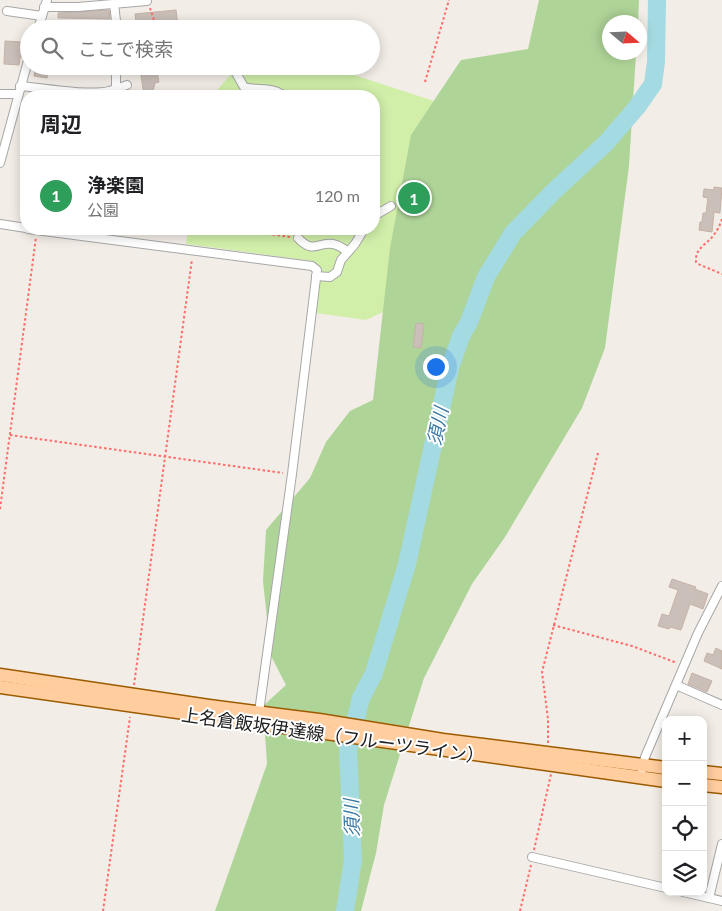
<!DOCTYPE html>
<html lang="ja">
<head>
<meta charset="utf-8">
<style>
  body { margin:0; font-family:Lato,"Noto Sans JP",sans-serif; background:#f6f6f6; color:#202124 }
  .controls { position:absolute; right:15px; bottom:15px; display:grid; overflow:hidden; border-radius:10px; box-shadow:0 2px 12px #0003 }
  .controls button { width:45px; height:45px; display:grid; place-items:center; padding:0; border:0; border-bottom:1px solid #e0e0e0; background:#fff; color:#202124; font:25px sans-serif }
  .compass { position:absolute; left:602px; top:15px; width:45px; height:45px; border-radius:50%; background:#fff; box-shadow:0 2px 12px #0003; rotate:109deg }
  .you { position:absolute; left:435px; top:366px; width:18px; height:18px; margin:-12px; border:4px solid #fff; border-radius:50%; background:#1a73e8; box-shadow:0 0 0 8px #1a73e833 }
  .badge { display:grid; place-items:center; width:32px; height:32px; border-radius:50%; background:#0f766e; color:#fff; font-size:16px; font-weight:700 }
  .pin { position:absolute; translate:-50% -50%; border:2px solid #fff; box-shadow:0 1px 5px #0006 }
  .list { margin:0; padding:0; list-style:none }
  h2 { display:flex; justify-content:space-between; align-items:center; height:65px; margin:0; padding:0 20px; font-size:21px }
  h2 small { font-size:16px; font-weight:400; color:#757577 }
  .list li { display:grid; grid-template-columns:32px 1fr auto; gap:15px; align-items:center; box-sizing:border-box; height:80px; padding:0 20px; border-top:1px solid #e0e0e0 }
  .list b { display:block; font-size:19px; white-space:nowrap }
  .list p { margin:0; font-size:16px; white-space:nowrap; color:#757577 }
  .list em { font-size:16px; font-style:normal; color:#757577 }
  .icon { flex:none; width:28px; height:28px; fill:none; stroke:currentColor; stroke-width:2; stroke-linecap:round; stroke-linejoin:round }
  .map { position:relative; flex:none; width:722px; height:911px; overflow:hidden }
  .search { position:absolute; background:#fff; box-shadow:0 2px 12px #0003; left:20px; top:20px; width:360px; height:55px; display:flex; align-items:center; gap:12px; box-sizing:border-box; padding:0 18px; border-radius:28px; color:#757577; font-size:19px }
  .panel { position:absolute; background:#fff; box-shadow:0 2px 12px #0003; left:20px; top:90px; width:360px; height:145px; border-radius:20px }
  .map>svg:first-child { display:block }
  .grass { fill:#d1efa9 }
  .forest { fill:#afd498 }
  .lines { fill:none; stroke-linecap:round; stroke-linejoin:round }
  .river { stroke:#a4dae2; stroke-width:18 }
  .building { fill:#cabfb9; stroke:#c5b2a7 }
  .street-casing { stroke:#a7a7a7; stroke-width:10 }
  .primary-casing { stroke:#9d5b00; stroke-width:15 }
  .path { stroke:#ff6c6a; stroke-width:2; stroke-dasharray:2.5 2.5; stroke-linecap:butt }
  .street { stroke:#fff; stroke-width:8 }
  .primary { stroke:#ffcd9e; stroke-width:12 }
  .labels { text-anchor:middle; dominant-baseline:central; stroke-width:4; stroke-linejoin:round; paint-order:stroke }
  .street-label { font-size:18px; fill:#202020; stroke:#fff }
  .water-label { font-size:19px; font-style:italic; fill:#3c77a0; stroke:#fff }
</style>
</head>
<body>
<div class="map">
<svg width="722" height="911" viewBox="0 0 722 911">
  <rect width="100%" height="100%" fill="#f2ede6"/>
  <path class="grass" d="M238,66H327L446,105L422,294L366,320L316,313L322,269L313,261L186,244L188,229H374V96H212Z"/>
  <path class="forest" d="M539,0H639L638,22H610V52L636,53L629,166L605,348L582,408L505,537L472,584L424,678L384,805L376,853L361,911H215L267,764L263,706L286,685L271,656L263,581L266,530L310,478L326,442L350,411L373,400L390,248L411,135L461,60L528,49Z"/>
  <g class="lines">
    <path class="river" d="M345,911L353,860L348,750L361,698L374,673L407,564L450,368L461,336L469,322L486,277L513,233L554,191L606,143L637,107L653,84L656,62L657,0"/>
  </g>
  <g class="building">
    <path d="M109,10L110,19L58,18V13Z"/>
    <path d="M176,10L178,25L137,28L135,14Z"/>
    <path d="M5,41L22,42V57H20L19,65L4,64Z"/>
    <path d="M36,66H49L47,78L34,76Z"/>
    <path d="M156,66L159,82L155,83L152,96L144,95L140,69Z"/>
    <path d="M714,187L722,188L720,213L714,212L712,232L699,230L700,222H702L703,213H706L708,198L703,197L704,189L714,190Z"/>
    <path d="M416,323L424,324L421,348L413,347Z"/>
    <path d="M672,579L696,587L695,589L708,594L703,609L690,604L681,630L670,627L669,629L658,626L662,614L669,616L678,590L669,587Z"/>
    <path d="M716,648L722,651V669L704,661L707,653L713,655Z"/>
    <path d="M692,673L712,681L707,692L688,684Z"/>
  </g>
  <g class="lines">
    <g class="street-casing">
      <g id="street">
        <path d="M114,4L117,29"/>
        <path d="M44,7H78L147,1"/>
        <path d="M7,11L42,16"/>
        <path d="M38,29L47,0"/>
        <path d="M236,73L244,87C257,91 273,86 284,96"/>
        <path d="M20,86C43,88 88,96 109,91C115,90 121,87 127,85"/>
        <path d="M116,88V66"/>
        <path d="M0,94H18"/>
        <path d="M0,163L29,57"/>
        <path d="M374,216L391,206"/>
        <path d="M0,224L26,228"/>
        <path d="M28,229L312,266L317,270L292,474L259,712"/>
        <path d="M298,238C314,255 318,241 333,244C339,245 344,249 348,252"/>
        <path d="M316,276L330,277L337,272L341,260L355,244L364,229"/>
        <path d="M676,685L722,705"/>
        <path d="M642,769L645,757L698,633L722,586"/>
        <path d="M532,857L666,888"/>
        <path d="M683,892L722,901"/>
        <path d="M709,898L722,844"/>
      </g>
    </g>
    <g class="primary-casing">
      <g id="primary">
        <path d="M0,675L209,706L319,720L443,740L666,768"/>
        <path d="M0,687L666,781"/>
        <path d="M703,772L722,774"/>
        <path d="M703,785L722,787"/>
      </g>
    </g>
    <g class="path">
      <path d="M150,8L157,29"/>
      <path d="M425,82L449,0"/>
      <path d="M722,219C720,225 717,231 713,236C705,246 695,248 696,262L698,264L722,274"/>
      <path d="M233,229L290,237"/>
      <path d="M306,232L309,229"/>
      <path d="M10,435L283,473"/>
      <path d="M0,509L36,237"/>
      <path d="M553,625L632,646L677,663"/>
      <path d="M134,685L192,259"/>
      <path d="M548,743V719L542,672L598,453"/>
      <path d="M534,850L551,774"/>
      <path d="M103,911L130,717"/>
      <path d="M520,911L531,865"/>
    </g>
    <use href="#street" class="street"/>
    <use href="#primary" class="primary"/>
  </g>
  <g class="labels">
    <g class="street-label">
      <text transform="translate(333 735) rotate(8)">上名倉飯坂伊達線（フルーツライン）</text>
    </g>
    <g class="water-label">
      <text transform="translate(437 426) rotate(-78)">須川</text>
      <text transform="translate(351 818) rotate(-92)">須川</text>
    </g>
  </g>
</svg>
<div class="controls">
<button>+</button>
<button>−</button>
<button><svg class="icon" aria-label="locate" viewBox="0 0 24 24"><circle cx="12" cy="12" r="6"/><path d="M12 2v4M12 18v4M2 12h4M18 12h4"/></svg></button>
<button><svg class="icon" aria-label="layers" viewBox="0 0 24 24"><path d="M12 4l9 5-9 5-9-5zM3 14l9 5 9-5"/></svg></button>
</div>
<svg class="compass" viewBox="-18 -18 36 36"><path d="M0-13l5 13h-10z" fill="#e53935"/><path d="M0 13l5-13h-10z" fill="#757577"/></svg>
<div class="you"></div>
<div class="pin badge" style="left:414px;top:198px;background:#2e9e5b">1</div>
<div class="search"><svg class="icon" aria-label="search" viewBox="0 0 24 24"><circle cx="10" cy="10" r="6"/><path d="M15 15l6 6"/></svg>ここで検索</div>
<section class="panel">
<h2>周辺<small></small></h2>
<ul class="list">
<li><span class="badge" style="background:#2e9e5b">1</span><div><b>浄楽園</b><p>公園</p></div><em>120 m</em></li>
</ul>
</section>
</div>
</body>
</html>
